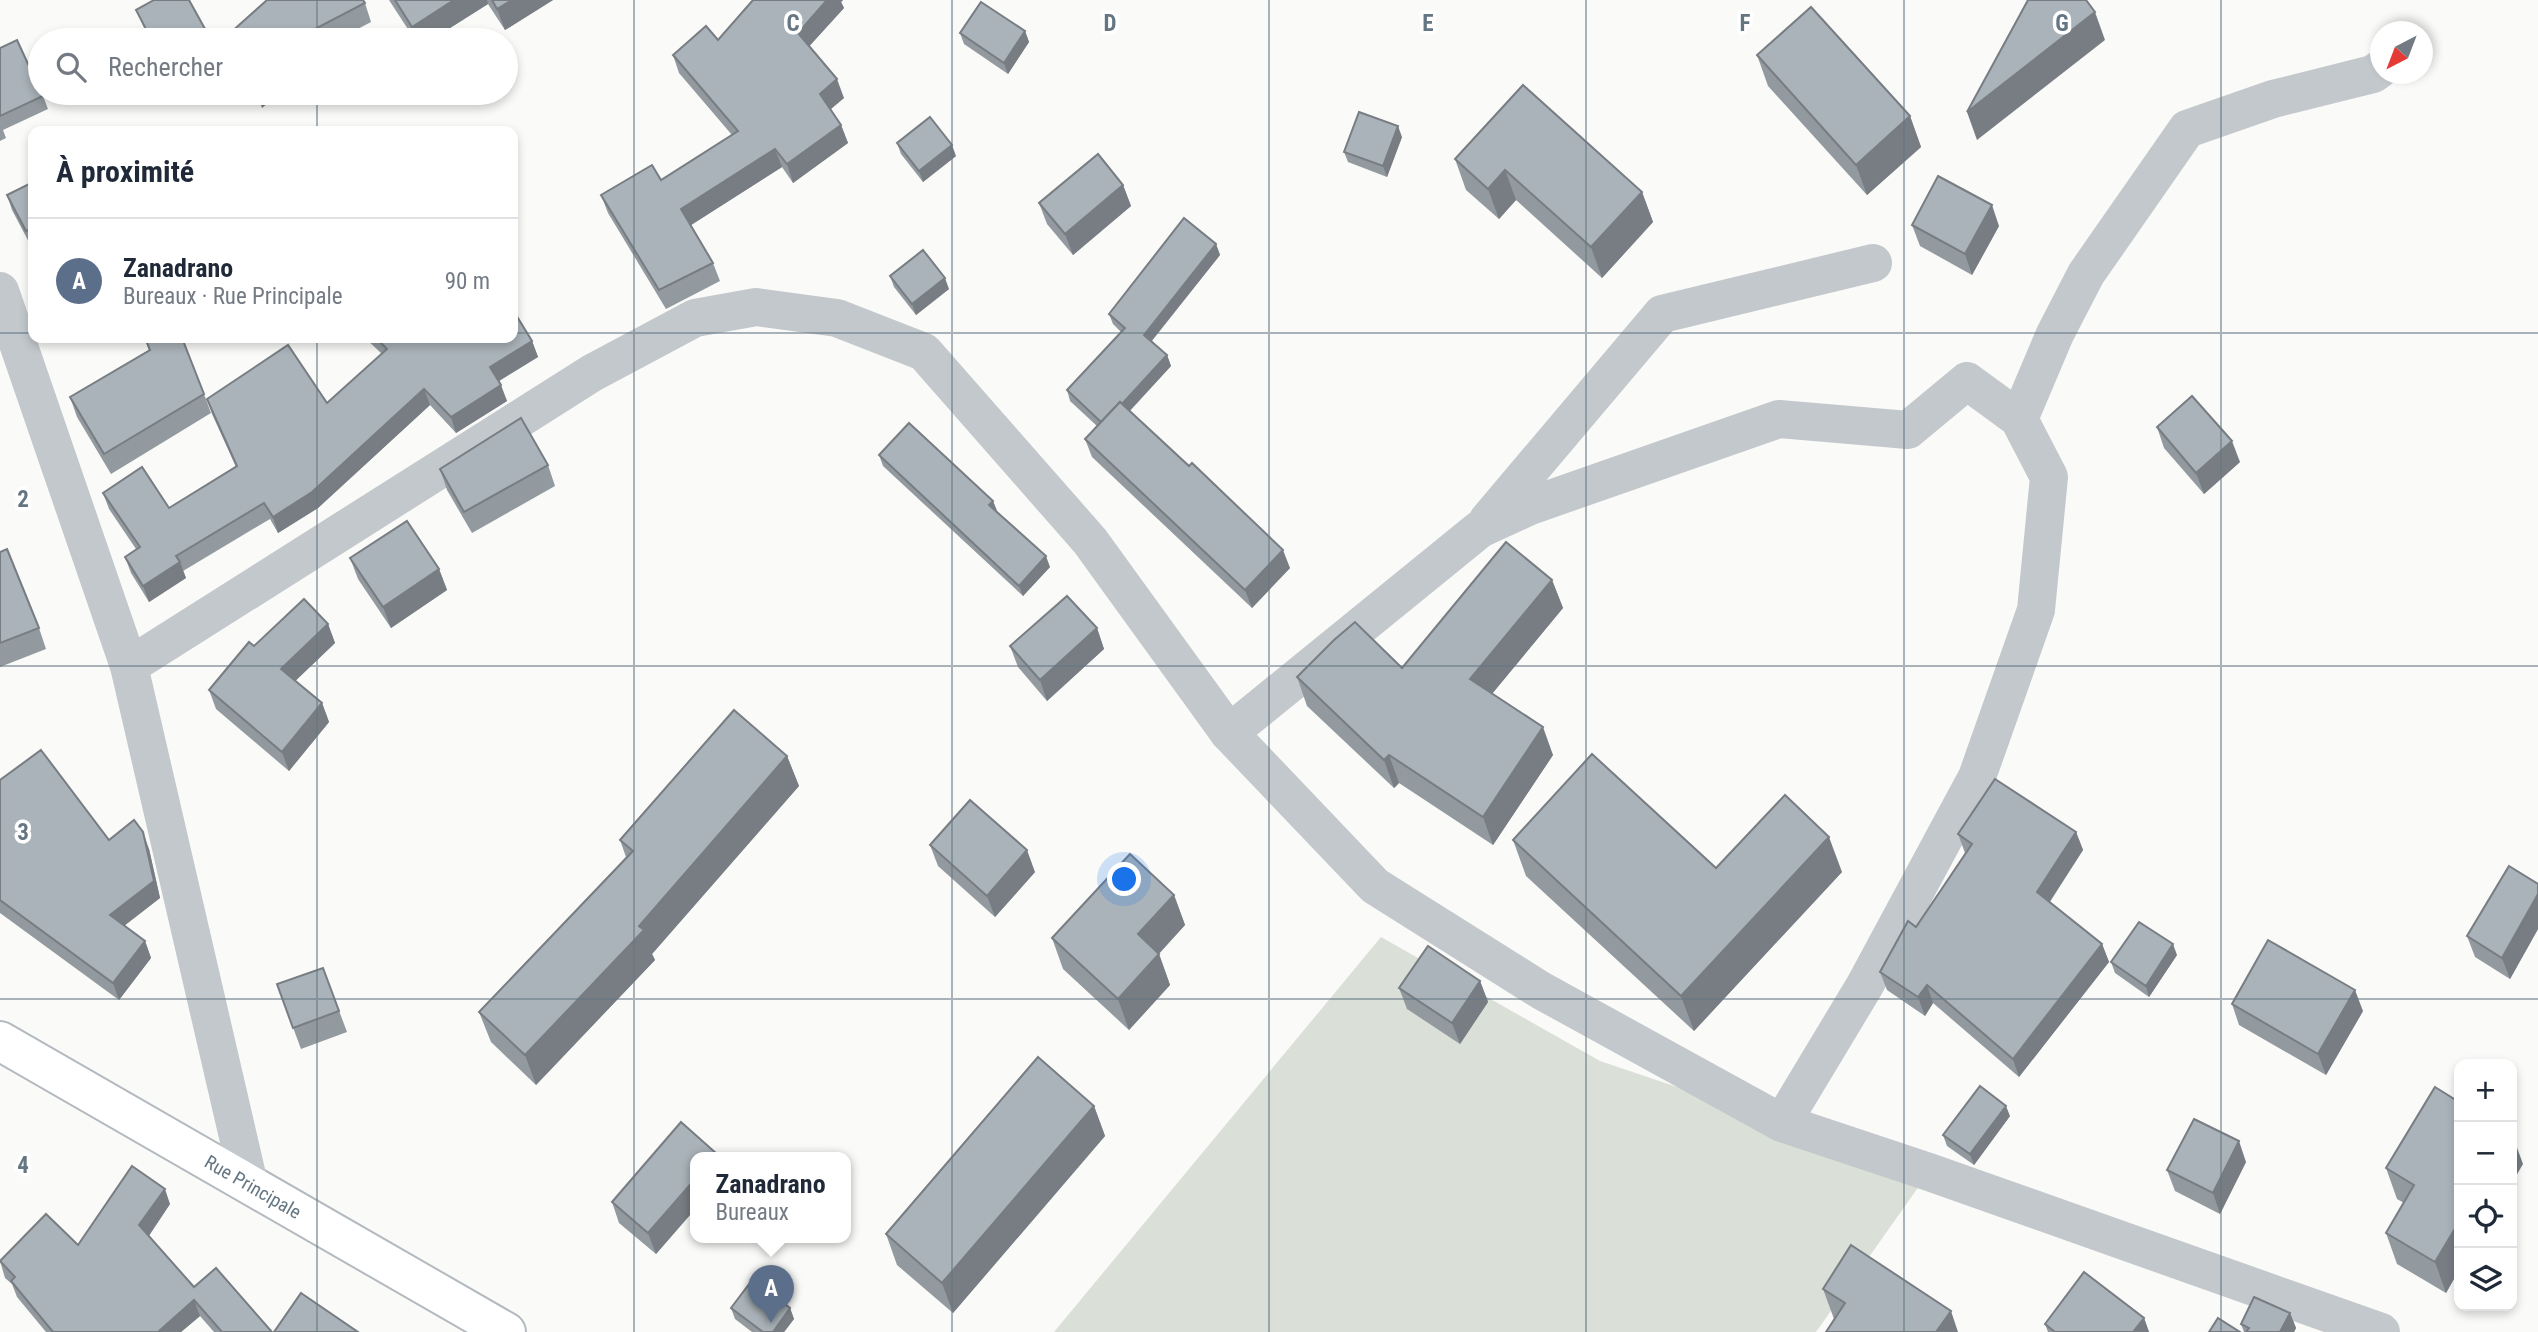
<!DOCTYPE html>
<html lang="fr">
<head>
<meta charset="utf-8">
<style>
  body { margin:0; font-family:"Roboto Condensed",sans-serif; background:#f6f6f7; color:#1f2937 }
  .controls { position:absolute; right:21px; bottom:21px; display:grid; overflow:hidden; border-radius:14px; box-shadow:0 4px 10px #0003 }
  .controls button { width:63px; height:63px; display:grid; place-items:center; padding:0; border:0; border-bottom:2px solid #e0e1e3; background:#fff; color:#1f2937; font:35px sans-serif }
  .compass { position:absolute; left:2370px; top:21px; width:63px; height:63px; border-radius:50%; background:#fff; box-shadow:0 4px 10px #0003; rotate:222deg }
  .you { position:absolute; left:1125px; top:880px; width:24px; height:24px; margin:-18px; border:5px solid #fff; border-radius:50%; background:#1a73e8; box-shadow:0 0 0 10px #1a73e833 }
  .badge { display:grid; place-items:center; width:46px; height:46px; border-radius:50%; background:#b45309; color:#fff; font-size:23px; font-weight:700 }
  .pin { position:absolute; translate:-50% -58px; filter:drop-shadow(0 2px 4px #0008) }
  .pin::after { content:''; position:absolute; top:37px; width:24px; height:21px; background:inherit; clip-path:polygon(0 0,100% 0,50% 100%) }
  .popup { position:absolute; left:690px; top:1152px; width:161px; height:91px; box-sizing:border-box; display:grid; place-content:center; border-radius:14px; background:#fff; filter:drop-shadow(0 2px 5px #0005); font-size:23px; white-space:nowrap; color:#747a83 }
  .popup b { font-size:26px; color:#1f2937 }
  .popup::after { content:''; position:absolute; left:50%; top:100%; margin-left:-14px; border:14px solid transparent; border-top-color:#fff }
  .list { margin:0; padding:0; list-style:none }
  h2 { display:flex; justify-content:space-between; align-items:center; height:91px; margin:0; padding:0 28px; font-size:30px }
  h2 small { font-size:23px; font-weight:400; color:#747a83 }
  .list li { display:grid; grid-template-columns:46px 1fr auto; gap:21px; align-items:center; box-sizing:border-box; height:126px; padding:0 28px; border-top:2px solid #e0e1e3 }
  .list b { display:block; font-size:26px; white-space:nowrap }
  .list p { margin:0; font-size:23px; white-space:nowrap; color:#747a83 }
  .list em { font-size:23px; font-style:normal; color:#747a83 }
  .icon { flex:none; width:38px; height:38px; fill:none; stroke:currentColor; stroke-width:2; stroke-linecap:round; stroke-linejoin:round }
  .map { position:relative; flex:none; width:2538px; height:1332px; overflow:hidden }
  .search { position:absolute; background:#fff; box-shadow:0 4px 10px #0003; left:28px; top:28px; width:490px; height:77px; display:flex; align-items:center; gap:18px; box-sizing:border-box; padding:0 24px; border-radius:38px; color:#747a83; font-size:26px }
  .panel { position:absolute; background:#fff; box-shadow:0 4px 10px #0003; left:28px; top:126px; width:490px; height:217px; border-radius:14px }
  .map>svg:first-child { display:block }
  .green { fill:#dadfd7 }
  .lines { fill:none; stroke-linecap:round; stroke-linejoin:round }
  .secondary-casing { stroke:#b3babf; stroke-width:42 }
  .minor { stroke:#c3c8cc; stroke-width:38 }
  .secondary { stroke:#fff; stroke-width:38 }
  .wall { fill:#929a9f }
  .shaded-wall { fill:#777d82 }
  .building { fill:#aab3b9; stroke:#777d82; stroke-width:2 }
  .grid { fill:none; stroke:#657683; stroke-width:2; stroke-opacity:0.55 }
  .labels { text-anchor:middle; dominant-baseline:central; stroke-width:7; stroke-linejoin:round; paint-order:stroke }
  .street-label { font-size:19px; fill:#657683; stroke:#fff }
  .grid-label { font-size:23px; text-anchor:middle; font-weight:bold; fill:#657683; stroke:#fff; stroke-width:7; stroke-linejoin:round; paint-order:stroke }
</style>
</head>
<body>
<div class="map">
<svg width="2538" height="1332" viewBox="0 0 2538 1332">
  <rect width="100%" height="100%" fill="#fafaf8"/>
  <path class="green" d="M1381,937L1600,1061L1929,1172L1816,1332H1054Z"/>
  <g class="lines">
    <g class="secondary-casing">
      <g id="secondary">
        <path id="s1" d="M0,1041L506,1332"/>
      </g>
    </g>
    <g class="minor">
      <path d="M0,291L129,666L249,1184"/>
      <path d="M1488,520L1662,314L1873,263"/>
      <path d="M129,666L592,373L695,318L756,307L837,318L924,352L1090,541L1229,733L1375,886L1542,991L1782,1123L1929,1172L2381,1332"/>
      <path d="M1229,733L1480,529L1530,506L1779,419L1908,430L1967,381L2019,419"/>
      <path d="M1782,1123L1865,985L1977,777L2036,610L2049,477L2019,419L2055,334L2086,274L2187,129L2273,99L2373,74L2380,69"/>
    </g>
    <use href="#secondary" class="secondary"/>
  </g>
  <g class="wall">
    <path d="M389,0H553L505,30L488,4L431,40H415Z"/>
    <path d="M753,0H843L841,2L844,8L809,46L844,98L831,109L841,125L848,143L793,183L782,167L691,225L713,263L720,281L666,309L608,213L601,195L661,180L732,135L679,73L673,55L718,40Z"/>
    <path d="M365,3L371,22L337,40H232L229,34Z"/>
    <path d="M136,10L210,38L211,40H127L145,30Z"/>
    <path d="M1025,31L1029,42L1008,74L964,44L960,33Z"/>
    <path d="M0,48L43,96L48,109L3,130L6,138L0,141Z"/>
    <path d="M1757,55L1910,116L1921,147L1867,195L1768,86Z"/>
    <path d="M83,93H111L88,102Z"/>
    <path d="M1402,137L1387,177L1348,162L1344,152Z"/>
    <path d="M897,143L956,156L923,182L901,154Z"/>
    <path d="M1455,159L1642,192L1653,222L1602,278L1516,200L1499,219L1466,190Z"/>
    <path d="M33,182V245L31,246L12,210L7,195Z"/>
    <path d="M1123,185L1131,206L1073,255L1047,224L1039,203Z"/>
    <path d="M1912,225L1999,226L1972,275L1920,246Z"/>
    <path d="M1216,244L1220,255L1152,341L1167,355L1171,366L1130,411L1290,568L1252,608L1092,457L1085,439L1097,426L1070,401L1067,390L1121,332L1113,324L1109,314Z"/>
    <path d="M890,276L949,289L916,315L894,287Z"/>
    <path d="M145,338L204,394L211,413L111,474L77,417L70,397L149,350Z"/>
    <path d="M365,338H513L532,341L538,357L498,381L507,401L456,433L430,405L318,508L278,533L270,519L183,571L186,578L149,602L131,573L125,557L136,549L109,509L103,493L169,508L236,467L212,414L207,399L327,403L382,354Z"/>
    <path d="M2157,427L2240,462L2204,494L2164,448Z"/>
    <path d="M879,455L993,501L997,511L1050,567L1023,596L883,466Z"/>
    <path d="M548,465L555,486L472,533L447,490L440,469Z"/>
    <path d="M0,552L39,628L46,649L0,667Z"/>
    <path d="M350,558L439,569L447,590L391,628L358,579Z"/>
    <path d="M1552,580L1563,608L1492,694L1553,755L1493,845L1399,783L1394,788L1307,706L1297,677L1402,668Z"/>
    <path d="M328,624L335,643L295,681L322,703L329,722L289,771L216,709L209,690L254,646Z"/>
    <path d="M1097,628L1104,649L1047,701L1018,667L1010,646Z"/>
    <path d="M787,756L799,786L652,954L655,960L536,1085L491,1042L479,1012L626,857L620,840Z"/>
    <path d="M0,780L109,840L149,849L160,898L124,926L145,941L151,958L119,1000L0,913Z"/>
    <path d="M2076,832L2083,850L2050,902L2102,944L2109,962L2019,1077L1933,1003L1925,1016L1887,990L1880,972L1916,927L1965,853L1958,834Z"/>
    <path d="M1513,840L1716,868L1842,872L1694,1031L1526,876Z"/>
    <path d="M930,845L1035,872L995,917L938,866Z"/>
    <path d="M2538,884V929L2510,979L2475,957L2467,936Z"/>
    <path d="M1174,895L1185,925L1159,954L1170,985L1129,1030L1063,969L1052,938Z"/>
    <path d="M2177,955L2149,997L2115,973L2111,962Z"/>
    <path d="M323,968L347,1032L301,1049L277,984Z"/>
    <path d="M1480,981L1488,1002L1460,1044L1407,1009L1399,988Z"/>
    <path d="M2232,1004L2363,1011L2326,1075L2239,1025Z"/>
    <path d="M2459,1102V1270L2446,1293L2397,1264L2386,1233L2404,1203L2397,1199L2386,1168Z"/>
    <path d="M1094,1106L1105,1136L953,1313L897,1265L886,1234Z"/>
    <path d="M2010,1116L1974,1165L1947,1146L1943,1135Z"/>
    <path d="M681,1122L717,1154L718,1157H696V1208L656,1254L619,1223L612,1202Z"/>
    <path d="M2246,1162L2220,1214L2175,1191L2167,1170Z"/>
    <path d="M170,1204L149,1236L194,1287L272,1332H214L200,1316L181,1332H46L17,1297L12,1284L5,1278L0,1261L78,1245Z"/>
    <path d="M1823,1289L1951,1311L1834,1319Z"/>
    <path d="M731,1308H790L794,1319L784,1332H752L735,1319Z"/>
    <path d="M2290,1313L2296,1328L2294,1332H2244L2241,1324Z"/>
    <path d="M2144,1318L2149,1332H2048L2045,1324Z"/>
  </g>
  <g class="shaded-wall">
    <path d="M454,0H487L488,4L431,40H417L412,27Z"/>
    <path d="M512,0H553L505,30L497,9Z"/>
    <path d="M827,0H843L841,2L844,8L805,51L798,33Z"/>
    <path d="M2095,12L2105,40L1977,140L1967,112Z"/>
    <path d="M1025,31L1029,42L1008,74L1004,63Z"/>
    <path d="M837,79L844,98L827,112L820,94Z"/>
    <path d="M257,93H280L262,108Z"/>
    <path d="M1910,116L1921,147L1867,195L1856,165Z"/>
    <path d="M841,125L848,143L793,183L787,164Z"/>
    <path d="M1398,126L1402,137L1387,177L1383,166Z"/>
    <path d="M952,145L956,156L923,182L919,171Z"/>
    <path d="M775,149L782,167L688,227L681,209Z"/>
    <path d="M1505,170L1516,200L1499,219L1488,189Z"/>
    <path d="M1123,185L1131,206L1073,255L1065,234Z"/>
    <path d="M1642,192L1653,222L1602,278L1591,247Z"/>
    <path d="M1992,205L1999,226L1972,275L1965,254Z"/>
    <path d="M1216,244L1220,255L1148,345L1144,335Z"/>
    <path d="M945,278L949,289L916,315L912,304Z"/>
    <path d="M532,341L538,357L496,383L490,367Z"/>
    <path d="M1167,355L1171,366L1107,435L1103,424Z"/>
    <path d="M501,385L507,401L456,433L451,417Z"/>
    <path d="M424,389L430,405L318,508L278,533L273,517Z"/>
    <path d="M2232,441L2240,462L2204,494L2196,473Z"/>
    <path d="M993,501L997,511L989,505Z"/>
    <path d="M1283,550L1290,568L1252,608L1245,590Z"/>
    <path d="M1046,556L1050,567L1023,596L1019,586Z"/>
    <path d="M180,562L186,578L149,602L143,586Z"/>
    <path d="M439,569L447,590L391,628L383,607Z"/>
    <path d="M1552,580L1563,608L1481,707L1470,679Z"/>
    <path d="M328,624L335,643L288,688L281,669Z"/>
    <path d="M1097,628L1104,649L1047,701L1040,680Z"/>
    <path d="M322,703L329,722L289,771L282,752Z"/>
    <path d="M1543,727L1553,755L1493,845L1483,817Z"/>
    <path d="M1389,755L1399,783L1394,788L1384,760Z"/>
    <path d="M787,756L799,786L652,954L655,960L536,1085L525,1055Z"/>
    <path d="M143,832L149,849L160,898L116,932L110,915Z"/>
    <path d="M2076,832L2083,850L2044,910L2037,892Z"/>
    <path d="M1829,837L1842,872L1694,1031L1681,996Z"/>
    <path d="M1027,850L1035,872L995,917L987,896Z"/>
    <path d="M2538,894V929L2510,979L2502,958Z"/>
    <path d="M1174,895L1185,925L1149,964L1138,934Z"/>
    <path d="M145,941L151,958L119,1000L113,983Z"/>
    <path d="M2102,944L2109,962L2019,1077L2013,1059Z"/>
    <path d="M2173,944L2177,955L2149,997L2146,986Z"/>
    <path d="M1159,954L1170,985L1129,1030L1118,999Z"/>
    <path d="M1480,981L1488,1002L1460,1044L1452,1023Z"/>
    <path d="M1927,985L1933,1003L1925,1016L1918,997Z"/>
    <path d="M2355,990L2363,1011L2326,1075L2318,1054Z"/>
    <path d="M1094,1106L1105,1136L953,1313L942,1283Z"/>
    <path d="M2006,1106L2010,1116L1974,1165L1970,1154Z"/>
    <path d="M2512,1134L2523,1164L2512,1183Z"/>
    <path d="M2239,1141L2246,1162L2220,1214L2213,1193Z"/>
    <path d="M696,1178V1208L656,1254L648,1233Z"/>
    <path d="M165,1189L170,1204L145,1241L139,1225Z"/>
    <path d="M2459,1222V1270L2446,1293L2435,1262Z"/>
    <path d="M194,1300L200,1316L181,1332H158Z"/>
    <path d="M790,1308L794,1319L784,1332H773Z"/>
    <path d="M1951,1311L1958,1332H1936Z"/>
    <path d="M2290,1313L2296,1328L2294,1332H2280Z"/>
    <path d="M2144,1318L2149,1332H2133Z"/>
  </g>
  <g class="building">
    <path d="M154,0H189L210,38L203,40H127L146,29L136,10Z"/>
    <path d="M267,0H363L365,3L294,40H232L229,34Z"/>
    <path d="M395,0H454L412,27Z"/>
    <path d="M492,0H512L497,9Z"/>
    <path d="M753,0H827L798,33L837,79L820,94L841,125L787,164L775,149L681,209L713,263L659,290L601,195L652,165L661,180L738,131L673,55L706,26L718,40Z"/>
    <path d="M2028,0H2086L2095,12L1967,112Z"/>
    <path d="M981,2L1025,31L1004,63L960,33Z"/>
    <path d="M1811,7L1910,116L1856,165L1757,55Z"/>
    <path d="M17,40L40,90V93L43,96L0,116V48Z"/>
    <path d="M1523,85L1642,192L1591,247L1505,170L1488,189L1455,159Z"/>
    <path d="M1359,112L1398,126L1383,166L1344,152Z"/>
    <path d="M930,117L952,145L919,171L897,143Z"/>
    <path d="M1098,154L1123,185L1065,234L1039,203Z"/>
    <path d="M1938,176L1992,205L1965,254L1912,225Z"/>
    <path d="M33,182V227L26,231L7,195Z"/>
    <path d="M1184,218L1216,244L1144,335L1167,355L1122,404L1120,402L1101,422L1067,390L1125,328L1109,314Z"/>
    <path d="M923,250L945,278L912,304L890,276Z"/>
    <path d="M513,310L532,341L490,367L501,385L451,417L424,389L312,492L273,517L264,503L176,556L180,562L143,586L125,557L140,547L103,493L142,467L169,508L237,466L207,399L288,345L327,403L387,349L376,338H513Z"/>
    <path d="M145,338H182L204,394L104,454L70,397L150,350Z"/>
    <path d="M2192,396L2232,441L2196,473L2157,427Z"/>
    <path d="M1120,402L1189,466L1192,463L1283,550L1245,590L1085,439Z"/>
    <path d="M521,418L548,465L464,512L440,469Z"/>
    <path d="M909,423L993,501L989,505L1046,556L1019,586L879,455Z"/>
    <path d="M407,521L439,569L383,607L350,558Z"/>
    <path d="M1506,542L1552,580L1470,679L1543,727L1483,817L1389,755L1384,760L1297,677L1334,640L1355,622L1402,668Z"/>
    <path d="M7,549L39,628L0,643V552Z"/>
    <path d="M1067,596L1097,628L1040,680L1010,646Z"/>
    <path d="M304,599L328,624L281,669L322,703L282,752L209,690L249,642L254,646Z"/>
    <path d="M734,710L787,756L639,926L644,930L525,1055L479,1012L633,851L620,840Z"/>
    <path d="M41,750L109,840L134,820L143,832L154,881L110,915L145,941L113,983L0,900V780Z"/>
    <path d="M1592,754L1716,868L1785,795L1829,837L1681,996L1513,840Z"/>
    <path d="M1995,779L2076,832L2037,892L2102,944L2013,1059L1927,985L1918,997L1880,972L1908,921L1916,927L1972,844L1958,834Z"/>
    <path d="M970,800L1027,850L987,896L930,845Z"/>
    <path d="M1130,854L1174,895L1138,934L1159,954L1118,999L1052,938Z"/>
    <path d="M2509,866L2538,884V894L2502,958L2467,936Z"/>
    <path d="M2139,922L2173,944L2146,986L2111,962Z"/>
    <path d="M2268,940L2355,990L2318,1054L2232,1004Z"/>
    <path d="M1428,946L1480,981L1452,1023L1399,988Z"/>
    <path d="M323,968L339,1011L293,1028L277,984Z"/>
    <path d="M1038,1057L1094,1106L942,1283L886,1234Z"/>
    <path d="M1980,1086L2006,1106L1970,1154L1943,1135Z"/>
    <path d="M2435,1087L2459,1102V1222L2435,1262L2386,1233L2414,1185L2386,1168Z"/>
    <path d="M2194,1119L2239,1141L2213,1193L2167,1170Z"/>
    <path d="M681,1122L717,1154L714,1157H696V1178L648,1233L612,1202Z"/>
    <path d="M132,1166L165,1189L139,1225L194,1287L216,1268L272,1332H222L194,1300L158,1332H53L11,1281L15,1277L0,1261L46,1214L78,1245Z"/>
    <path d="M1851,1245L1951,1311L1936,1332H1826L1845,1303L1823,1289Z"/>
    <path d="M2084,1272L2144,1318L2133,1332H2055L2045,1324Z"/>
    <path d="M753,1279L790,1308L773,1332H763L731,1308Z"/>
    <path d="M301,1293L358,1332H274Z"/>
    <path d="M2254,1297L2290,1313L2280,1332H2246L2249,1328L2241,1324Z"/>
    <path d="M2218,1318L2240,1332H2209Z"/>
  </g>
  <path class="grid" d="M317,0V40M634,0V1332M952,0V1332M1269,0V1332M1586,0V1332M1904,0V1332M2221,0V1332M317,93V131M0,333H33M513,333H2538M317,338V1332M0,666H2538M0,999H2538"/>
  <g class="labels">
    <g class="street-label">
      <text stroke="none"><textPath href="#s1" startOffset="292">Rue Principale</textPath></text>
    </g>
  </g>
  <g class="grid-label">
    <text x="793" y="31">C</text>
    <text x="1110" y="31">D</text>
    <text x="1428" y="31">E</text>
    <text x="1745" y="31">F</text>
    <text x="2062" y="31">G</text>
    <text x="23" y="507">2</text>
    <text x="23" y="840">3</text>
    <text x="23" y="1173">4</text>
  </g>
</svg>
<div class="controls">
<button>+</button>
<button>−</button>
<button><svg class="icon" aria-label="locate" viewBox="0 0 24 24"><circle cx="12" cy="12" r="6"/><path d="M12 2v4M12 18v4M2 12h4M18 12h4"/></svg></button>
<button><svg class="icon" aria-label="layers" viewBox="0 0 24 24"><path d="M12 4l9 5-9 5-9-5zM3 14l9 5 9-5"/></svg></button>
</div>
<svg class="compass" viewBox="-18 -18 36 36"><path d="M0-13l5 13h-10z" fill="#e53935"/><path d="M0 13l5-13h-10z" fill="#747a83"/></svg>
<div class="you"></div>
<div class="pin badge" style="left:771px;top:1323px;background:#5c6f8a">A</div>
<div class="popup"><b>Zanadrano</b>Bureaux</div>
<div class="search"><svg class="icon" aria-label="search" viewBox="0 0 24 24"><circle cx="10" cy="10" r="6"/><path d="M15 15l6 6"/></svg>Rechercher</div>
<section class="panel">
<h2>À proximité<small></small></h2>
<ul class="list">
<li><span class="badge" style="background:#5c6f8a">A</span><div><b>Zanadrano</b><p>Bureaux · Rue Principale</p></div><em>90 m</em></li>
</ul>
</section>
</div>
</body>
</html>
